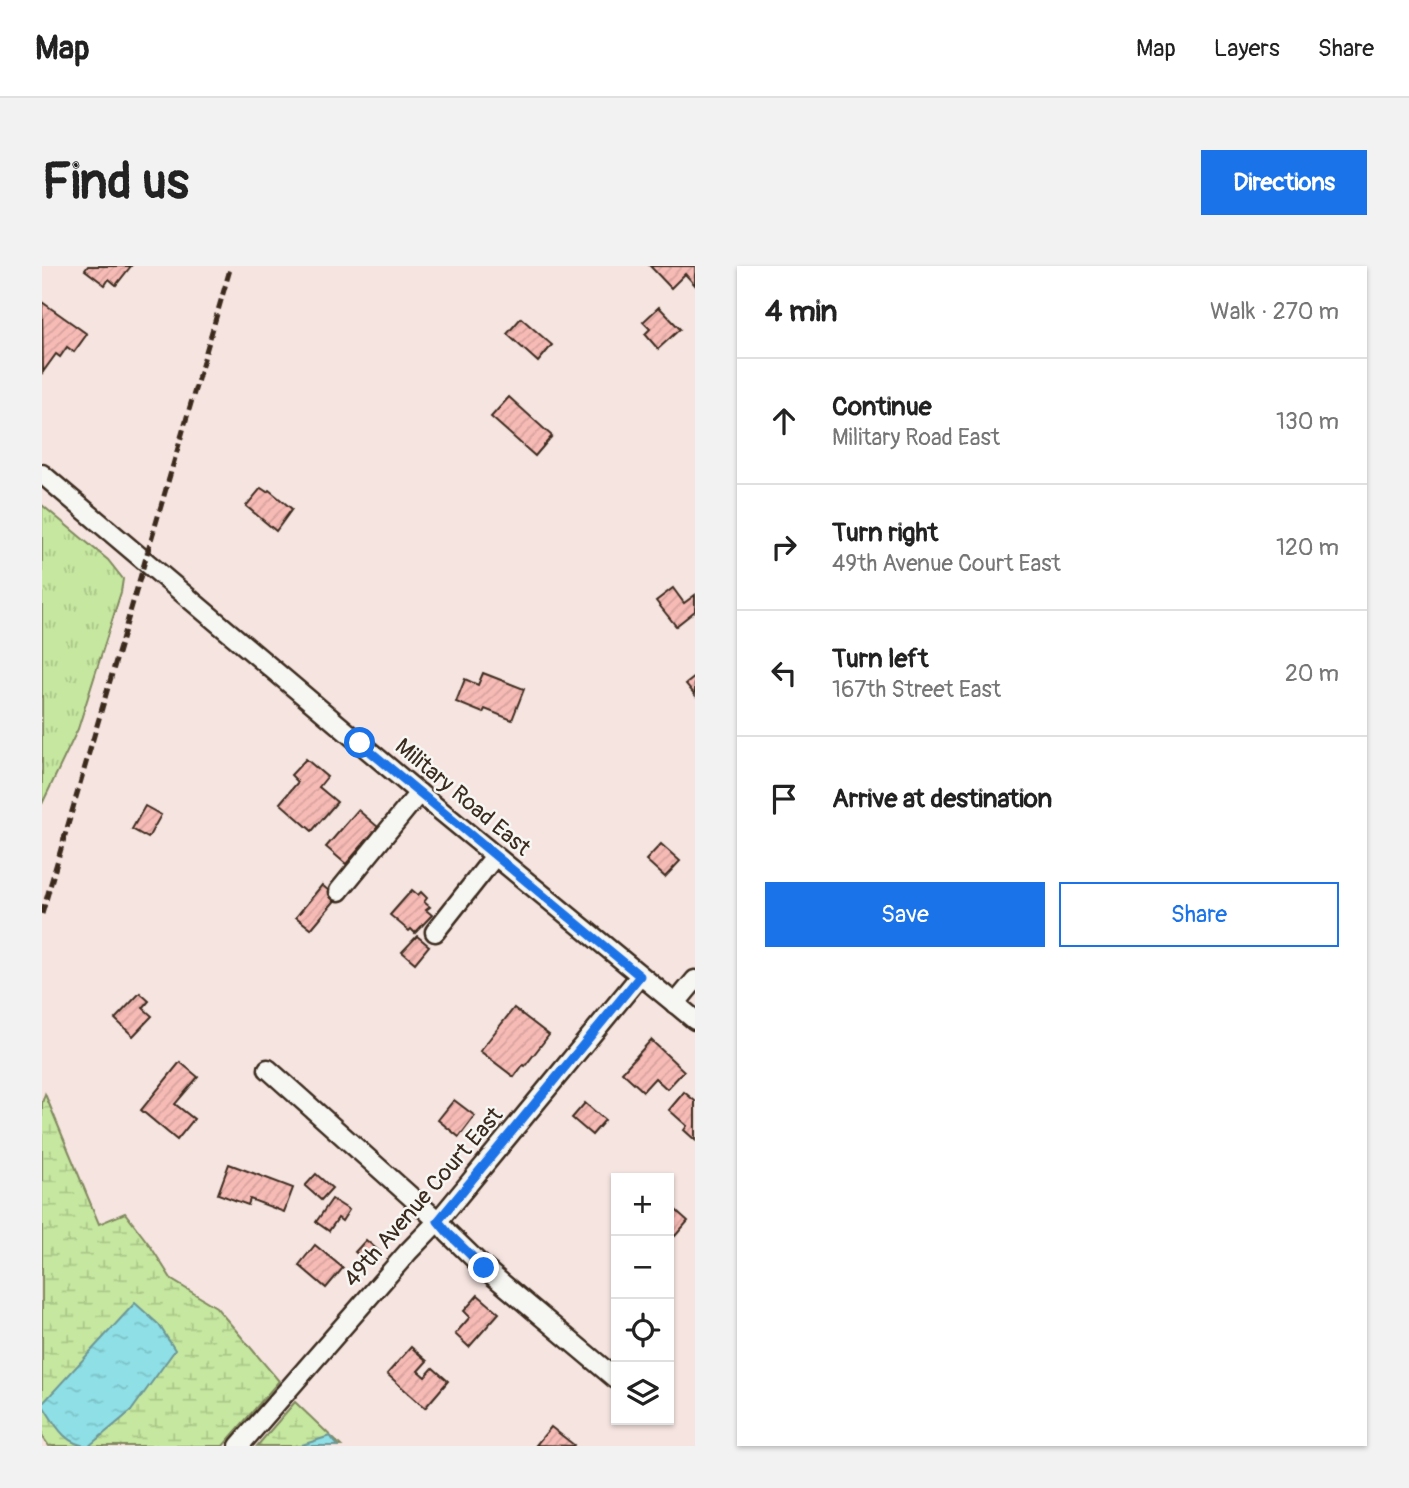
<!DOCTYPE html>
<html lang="en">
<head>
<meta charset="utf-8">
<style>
  body { margin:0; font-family:Pangolin,sans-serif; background:#f2f2f2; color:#222 }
  .controls { position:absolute; right:21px; bottom:21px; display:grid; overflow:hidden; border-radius:0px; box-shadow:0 2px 5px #0004 }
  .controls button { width:63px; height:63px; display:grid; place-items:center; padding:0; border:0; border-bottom:2px solid #e0e0e0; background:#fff; color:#222; font:35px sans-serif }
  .stop { position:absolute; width:21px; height:21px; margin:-16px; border:5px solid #1a73e8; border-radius:50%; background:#fff }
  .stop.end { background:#1a73e8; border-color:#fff; box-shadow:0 2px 7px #0008 }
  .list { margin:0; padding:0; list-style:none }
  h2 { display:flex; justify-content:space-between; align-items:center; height:91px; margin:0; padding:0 28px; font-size:30px }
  h2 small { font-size:23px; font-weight:400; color:#767676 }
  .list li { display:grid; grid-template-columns:46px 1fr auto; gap:21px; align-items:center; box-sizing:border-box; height:126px; padding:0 28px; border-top:2px solid #e0e0e0 }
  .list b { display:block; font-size:26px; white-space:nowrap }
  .list p { margin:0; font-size:23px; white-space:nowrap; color:#767676 }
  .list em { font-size:23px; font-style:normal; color:#767676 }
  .actions { display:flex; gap:14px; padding:21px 28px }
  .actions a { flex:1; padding:16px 0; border:2px solid #1a73e8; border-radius:0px; text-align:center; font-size:24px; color:#1a73e8 }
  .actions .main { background:#1a73e8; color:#fff }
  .icon { flex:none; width:38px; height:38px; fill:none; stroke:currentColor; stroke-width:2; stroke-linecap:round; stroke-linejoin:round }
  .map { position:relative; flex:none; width:653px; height:1180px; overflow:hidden; border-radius:0px }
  header { display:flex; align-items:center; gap:42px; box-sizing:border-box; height:98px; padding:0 35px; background:#fff; border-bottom:2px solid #e0e0e0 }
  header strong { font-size:33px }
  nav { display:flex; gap:38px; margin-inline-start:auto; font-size:24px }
  .intro { display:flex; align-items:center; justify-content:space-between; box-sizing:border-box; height:168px; padding:0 42px }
  h1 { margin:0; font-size:49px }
  .button { padding:18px 32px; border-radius:0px; background:#1a73e8; color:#fff; font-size:24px; font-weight:700 }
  main { display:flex; gap:42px; padding:0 42px }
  aside { flex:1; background:#fff; border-radius:0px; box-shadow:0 2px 5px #0004 }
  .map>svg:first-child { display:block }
  .grass { fill:url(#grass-tufts); stroke:#80885e; stroke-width:2 }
  .wetland { fill:url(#wetland-marsh); stroke:#80885e; stroke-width:2 }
  .water { fill:url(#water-ripples); stroke:#6d9796; stroke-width:2 }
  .building { fill:url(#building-hatch); stroke:#3b2a1e; stroke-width:2 }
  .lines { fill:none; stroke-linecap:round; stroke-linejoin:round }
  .minor-casing { stroke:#3b2a1e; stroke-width:23 }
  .minor { stroke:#f6f6f2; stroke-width:18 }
  .rail { stroke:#3b2a1e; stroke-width:5; stroke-dasharray:10 5; stroke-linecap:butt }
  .route { stroke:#1a73e8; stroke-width:9 }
  .labels { text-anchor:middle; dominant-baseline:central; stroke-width:5; stroke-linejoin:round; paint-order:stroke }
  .street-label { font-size:23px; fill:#3b2a1e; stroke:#f6f6f2 }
</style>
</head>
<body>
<header>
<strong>Map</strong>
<nav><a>Map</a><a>Layers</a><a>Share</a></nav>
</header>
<div class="intro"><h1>Find us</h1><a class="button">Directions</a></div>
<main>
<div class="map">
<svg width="653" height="1180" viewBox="0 0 653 1180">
  <defs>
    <pattern id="grass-tufts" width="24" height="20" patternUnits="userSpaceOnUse" patternTransform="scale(1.75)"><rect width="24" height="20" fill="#c5e79f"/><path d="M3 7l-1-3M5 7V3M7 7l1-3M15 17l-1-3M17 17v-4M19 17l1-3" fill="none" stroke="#aac688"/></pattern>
    <pattern id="wetland-marsh" width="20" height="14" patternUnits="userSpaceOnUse" patternTransform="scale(1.75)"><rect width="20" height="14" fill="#c5e79f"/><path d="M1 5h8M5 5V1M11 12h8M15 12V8" fill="none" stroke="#aac688"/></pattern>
    <pattern id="water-ripples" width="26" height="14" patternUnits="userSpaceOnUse" patternTransform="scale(1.75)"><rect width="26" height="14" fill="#8edfe6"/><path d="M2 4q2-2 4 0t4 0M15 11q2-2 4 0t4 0" fill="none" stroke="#7bc0c5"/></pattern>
    <pattern id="building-hatch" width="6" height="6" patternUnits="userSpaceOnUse" patternTransform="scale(1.75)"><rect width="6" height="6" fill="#f7bbb6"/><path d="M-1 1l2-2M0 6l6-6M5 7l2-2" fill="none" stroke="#d5a19c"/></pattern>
  </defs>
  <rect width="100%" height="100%" fill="#f6e4e0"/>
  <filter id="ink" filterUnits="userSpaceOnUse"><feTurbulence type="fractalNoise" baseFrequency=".0143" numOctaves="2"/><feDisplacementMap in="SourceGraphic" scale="14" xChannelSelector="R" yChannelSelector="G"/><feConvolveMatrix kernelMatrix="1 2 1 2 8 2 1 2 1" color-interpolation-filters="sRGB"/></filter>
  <g filter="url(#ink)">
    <path class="grass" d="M0,239L66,294L81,313L79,326L36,463L0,538Z"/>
    <g class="wetland">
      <path d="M3,828L57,958L83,947L109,981L130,1014L174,1041L237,1115L181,1180H7L0,1170V837Z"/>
      <path d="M253,1136L299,1180H215Z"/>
    </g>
    <g class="water">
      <path d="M93,1037L117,1059L133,1084L89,1145L47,1180C22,1180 12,1156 0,1138Z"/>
      <path d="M288,1170L296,1180H259L260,1179Z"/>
    </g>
    <g class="building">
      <path d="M46,0H89L74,19L67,13L63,19L43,4Z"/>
      <path d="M608,0H653V19L643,8L629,22Z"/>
      <path d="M0,36L45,68L32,86L25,81L18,91L14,88L1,106Z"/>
      <path d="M617,41L638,63L616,83L603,68L608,63L601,56Z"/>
      <path d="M479,52L510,79L496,96L465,68Z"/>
      <path d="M467,131L510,170L493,190L449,151Z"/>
      <path d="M219,222L225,226L227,224L250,243L234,265L204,240Z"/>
      <path d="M631,322L642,337L653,329V345L634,360L614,335Z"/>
      <path d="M441,407L482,423L470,454L443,443L441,447L414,436L423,413L436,419Z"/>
      <path d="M653,411V429L644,418Z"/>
      <path d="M264,493L285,511L277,521L295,536L270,565L238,537L256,516L249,509Z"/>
      <path d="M103,540L119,549L106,572L90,563Z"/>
      <path d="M316,544L336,561L304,598L284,581Z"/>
      <path d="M619,578L638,595L623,611L604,594Z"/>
      <path d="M280,619L295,632L269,663L254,651Z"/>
      <path d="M370,624L376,629L379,626L385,632L382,636L388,641L384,644L390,649L373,667L369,663L367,665L348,649Z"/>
      <path d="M375,670L387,680L373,697L360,686Z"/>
      <path d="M98,727L107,735L101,742L110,750L91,770L73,753Z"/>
      <path d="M472,742L507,769L483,800L481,799L472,811L438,785Z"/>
      <path d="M609,774L642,805L625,823L613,812L601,825L580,806Z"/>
      <path d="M138,796L156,811L133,838L152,853L135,874L99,844Z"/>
      <path d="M642,826L653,835V874L642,864L645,860L627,844Z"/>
      <path d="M412,834L433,850L417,871L396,854Z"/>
      <path d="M543,837L563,854L550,869L530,852Z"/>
      <path d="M187,898L251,922L242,946L208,933L206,939L176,928Z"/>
      <path d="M274,908L290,922L279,934L263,920Z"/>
      <path d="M290,933L307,944L300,955L296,952L287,965L274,956Z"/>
      <path d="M627,938L646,955L633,970L627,965Z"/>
      <path d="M324,974L337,985L326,997L313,986Z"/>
      <path d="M273,979L301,1002L284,1022L257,999Z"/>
      <path d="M436,1029L457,1047L427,1081L413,1068L428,1051L422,1045Z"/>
      <path d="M369,1081L385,1095L376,1105L383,1111L391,1102L406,1115L383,1142L345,1108Z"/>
      <path d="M509,1161L532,1179L531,1180L494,1179Z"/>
    </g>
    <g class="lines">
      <g class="minor-casing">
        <g id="minor">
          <path d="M0,208L377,527L653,754"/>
          <path d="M297,625L377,527"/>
          <path d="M393,666L453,590"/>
          <path d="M633,738L653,714"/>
          <path d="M226,803L396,955L406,967L442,1002L574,1113"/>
          <path d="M197,1180L366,986L396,955L598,710"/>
        </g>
      </g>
      <use href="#minor" class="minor"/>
      <path class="rail" d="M0,648L189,0"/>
    </g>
  </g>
  <g class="lines" filter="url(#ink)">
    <path class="route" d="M318,477L598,710L396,955L406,967L442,1002"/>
  </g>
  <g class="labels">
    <g class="street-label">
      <text transform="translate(421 531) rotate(40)">Military Road East</text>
      <text transform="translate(381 931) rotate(-49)">49th Avenue Court East</text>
    </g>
  </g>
</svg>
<div class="controls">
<button>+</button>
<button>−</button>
<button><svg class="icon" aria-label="locate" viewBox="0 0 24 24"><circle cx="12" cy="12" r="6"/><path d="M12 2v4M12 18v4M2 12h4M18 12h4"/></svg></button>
<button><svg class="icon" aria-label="layers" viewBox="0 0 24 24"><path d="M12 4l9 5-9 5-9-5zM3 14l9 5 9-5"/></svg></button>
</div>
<div class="stop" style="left:318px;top:477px"></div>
<div class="stop end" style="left:442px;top:1002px"></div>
</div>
<aside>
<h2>4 min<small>Walk · 270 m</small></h2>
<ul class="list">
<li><svg class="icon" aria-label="ahead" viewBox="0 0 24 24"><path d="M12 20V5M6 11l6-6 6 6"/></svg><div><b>Continue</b><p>Military Road East</p></div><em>130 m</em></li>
<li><svg class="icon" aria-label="right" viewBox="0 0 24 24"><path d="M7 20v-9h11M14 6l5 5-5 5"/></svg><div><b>Turn right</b><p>49th Avenue Court East</p></div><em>120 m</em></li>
<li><svg class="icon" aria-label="left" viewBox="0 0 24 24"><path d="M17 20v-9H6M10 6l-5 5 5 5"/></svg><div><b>Turn left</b><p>167th Street East</p></div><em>20 m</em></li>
<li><svg class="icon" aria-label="arrive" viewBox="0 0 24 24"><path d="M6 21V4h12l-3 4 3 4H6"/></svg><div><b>Arrive at destination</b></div></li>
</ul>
<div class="actions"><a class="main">Save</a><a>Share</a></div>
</aside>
</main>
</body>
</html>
